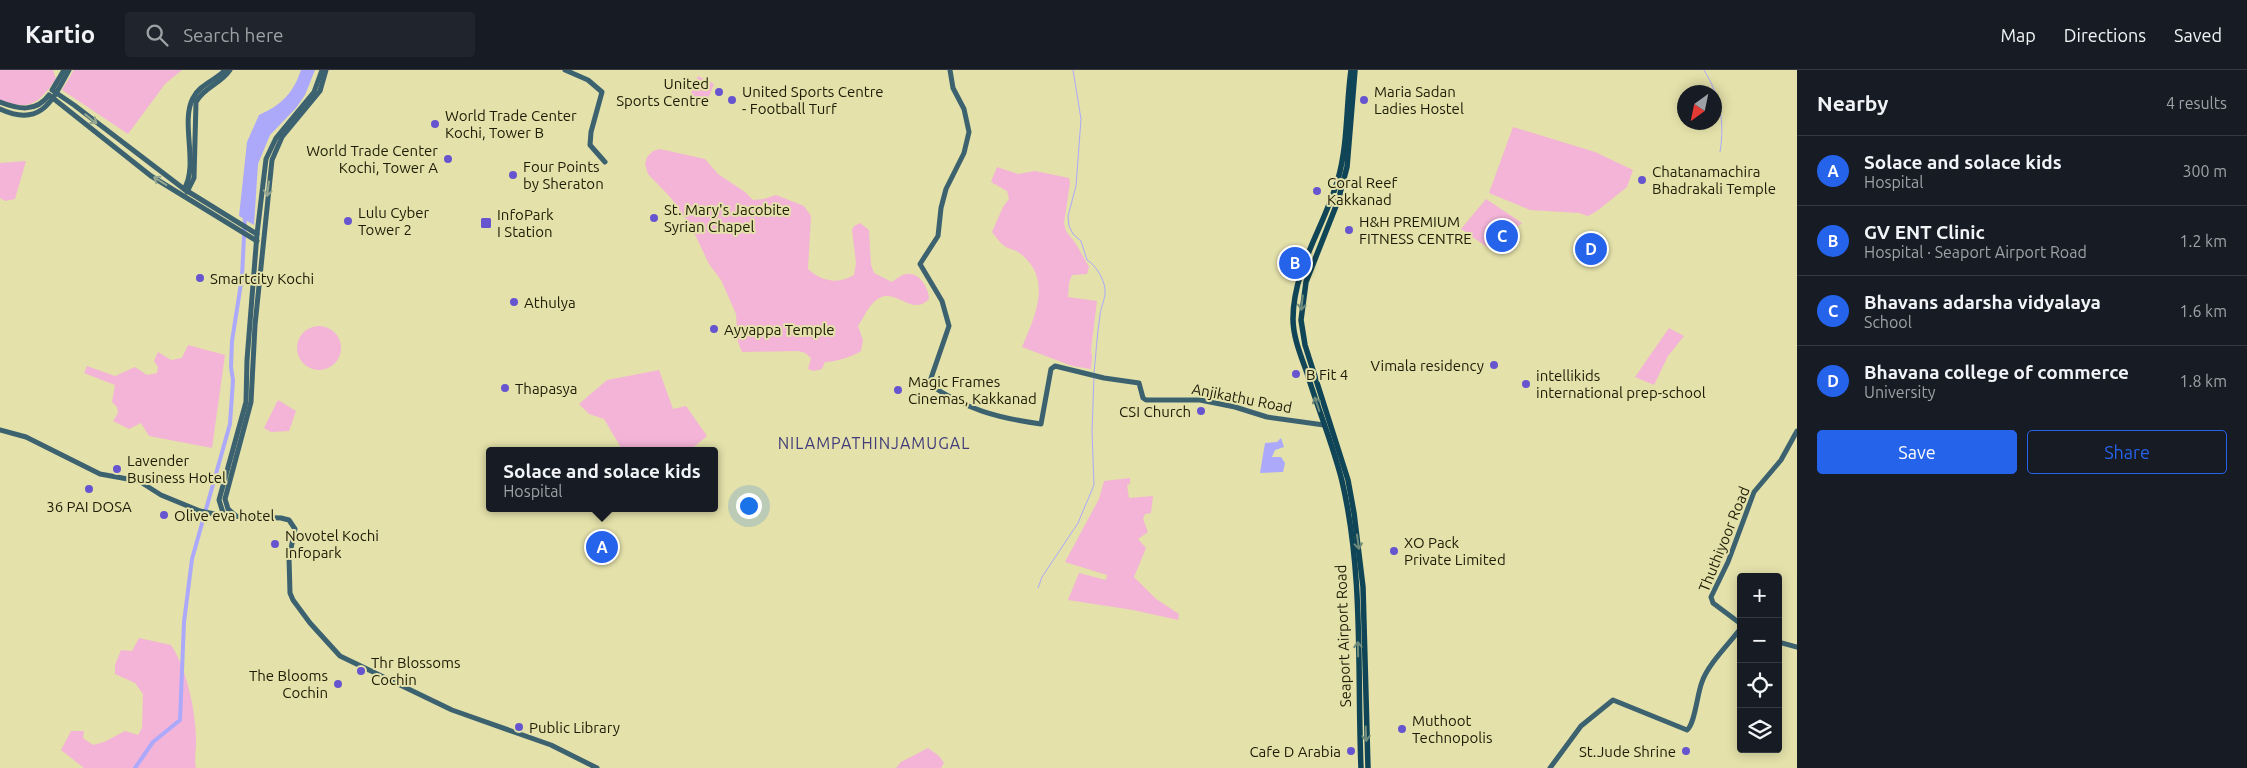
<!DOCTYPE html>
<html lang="en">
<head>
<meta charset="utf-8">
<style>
  body { margin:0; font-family:Ubuntu,sans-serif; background:#20242c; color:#f1f3f6 }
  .controls { position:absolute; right:15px; bottom:15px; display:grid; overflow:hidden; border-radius:5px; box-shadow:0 2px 12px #0003 }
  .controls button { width:45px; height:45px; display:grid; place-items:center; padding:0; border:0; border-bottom:1px solid #363941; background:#171b24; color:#f1f3f6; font:25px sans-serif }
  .compass { position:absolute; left:1677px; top:15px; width:45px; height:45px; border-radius:50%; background:#171b24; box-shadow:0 2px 12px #0003; rotate:213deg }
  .you { position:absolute; left:748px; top:435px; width:18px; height:18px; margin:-12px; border:4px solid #fff; border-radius:50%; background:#1a73e8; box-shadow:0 0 0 8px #1a73e833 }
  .badge { display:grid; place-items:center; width:32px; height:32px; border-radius:50%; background:#2563eb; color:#fff; font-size:16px; font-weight:700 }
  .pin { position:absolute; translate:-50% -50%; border:2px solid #fff; box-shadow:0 1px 5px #0006 }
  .popup { position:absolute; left:486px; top:377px; width:232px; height:65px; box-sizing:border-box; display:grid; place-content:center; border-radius:5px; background:#171b24; filter:drop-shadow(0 1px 4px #0005); font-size:16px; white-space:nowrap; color:#9ea1a6 }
  .popup b { font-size:19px; color:#f1f3f6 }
  .popup::after { content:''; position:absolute; left:50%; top:100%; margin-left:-10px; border:10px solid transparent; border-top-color:#171b24 }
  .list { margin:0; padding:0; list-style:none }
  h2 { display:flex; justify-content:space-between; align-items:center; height:65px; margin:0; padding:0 20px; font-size:21px }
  h2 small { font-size:16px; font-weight:400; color:#9ea1a6 }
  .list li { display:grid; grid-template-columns:32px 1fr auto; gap:15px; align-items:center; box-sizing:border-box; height:70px; padding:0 20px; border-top:1px solid #363941 }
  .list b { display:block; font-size:19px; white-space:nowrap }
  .list p { margin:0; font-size:16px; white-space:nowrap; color:#9ea1a6 }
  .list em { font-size:16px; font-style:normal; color:#9ea1a6 }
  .actions { display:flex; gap:10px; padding:15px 20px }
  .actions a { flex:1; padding:11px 0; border:1px solid #2563eb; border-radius:5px; text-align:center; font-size:18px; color:#2563eb }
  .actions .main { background:#2563eb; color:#fff }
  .icon { flex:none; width:28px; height:28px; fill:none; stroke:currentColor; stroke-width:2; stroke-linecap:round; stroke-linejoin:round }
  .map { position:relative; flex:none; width:1797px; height:698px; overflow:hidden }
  header { display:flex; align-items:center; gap:30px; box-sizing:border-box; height:70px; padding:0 25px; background:#171b24; border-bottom:1px solid #363941 }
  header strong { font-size:24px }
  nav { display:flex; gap:28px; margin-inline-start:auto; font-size:18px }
  .search { width:350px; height:45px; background:#20242c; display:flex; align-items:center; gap:12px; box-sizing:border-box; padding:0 18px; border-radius:5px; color:#9ea1a6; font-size:19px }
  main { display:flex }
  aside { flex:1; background:#171b24 }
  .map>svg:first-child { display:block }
  .green { fill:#f3b4d7 }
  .water { fill:#aca9fb }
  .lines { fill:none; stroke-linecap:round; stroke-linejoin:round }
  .stream { stroke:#aca9fb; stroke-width:1 }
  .canal { stroke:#aca9fb; stroke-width:4 }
  .secondary { stroke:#3c6270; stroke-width:5 }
  .primary { stroke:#104557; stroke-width:5.5 }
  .oneway { stroke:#98a890 }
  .oneway2 { stroke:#6f8b7c }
  .poi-dot { fill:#6655ce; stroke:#e4e1aa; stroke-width:2 }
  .labels { text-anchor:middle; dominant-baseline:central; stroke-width:4; stroke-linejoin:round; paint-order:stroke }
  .poi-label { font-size:15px; fill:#1d1c06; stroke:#e4e1aa; text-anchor:start }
  .street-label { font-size:15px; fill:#1d1c06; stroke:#e4e1aa }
  .neighbourhood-label { font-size:16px; letter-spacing:1px; fill:#423d7a; stroke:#e4e1aa }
</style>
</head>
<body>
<header>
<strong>Kartio</strong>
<div class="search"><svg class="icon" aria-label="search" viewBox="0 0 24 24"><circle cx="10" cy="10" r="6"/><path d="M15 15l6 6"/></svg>Search here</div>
<nav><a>Map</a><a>Directions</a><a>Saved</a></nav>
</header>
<main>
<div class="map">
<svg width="1797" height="698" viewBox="0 0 1797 698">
  <rect width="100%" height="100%" fill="#e4e1aa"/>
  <g class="green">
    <path d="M0,0H53L56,9C38,34 30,41 0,30Z"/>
    <path d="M74,0H182L165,14L128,64L62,20Z"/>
    <path d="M698,6L714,14L705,36L689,28Z"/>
    <path d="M1513,57L1595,82L1633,100L1627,117L1597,141L1588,146L1579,143L1530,140L1489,123Z"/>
    <path d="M660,79L705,89L718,104L745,122L753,130L764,129L776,125L804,136L811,146L808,199C821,211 838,215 854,205L856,193L852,160L854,156L860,153L869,160L871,195L874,203L892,212C896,209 902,204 907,204C919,202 929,218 929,229C910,249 894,211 873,233C867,239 863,249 858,256L863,270L861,281C852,287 835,292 825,292L822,299L814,301L808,299L811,288L805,283L798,281L742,282L738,272L736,244L721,210L709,194L691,156L671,128L648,104L645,94L647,87L653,81Z"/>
    <path d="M26,91L15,129L5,131L0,128V93Z"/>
    <path d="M997,97L1018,104L1035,101L1069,108L1070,113L1064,153L1066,161L1076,174L1089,197L1087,204L1072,205L1069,213L1068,227L1097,231L1091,280L1092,287L1091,299L1072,296L1022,277C1034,248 1053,211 1022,185C1018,181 1013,180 1008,178C1001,175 997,168 992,162L1003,137L1009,129L1007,121L991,112Z"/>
    <path d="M1486,129L1522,153L1490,179L1461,159Z"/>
    <circle cx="319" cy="278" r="22"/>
    <path d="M1669,258L1684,266L1668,286L1654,315L1635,307Z"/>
    <path d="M188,275L225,285L212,378L149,366L141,353L129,359L113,351L118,343L117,337L112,332L115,315L84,303L87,296L115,306L135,297L147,305L157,303L158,297L154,291L158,282L171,290L182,288Z"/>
    <path d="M659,300L673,339L686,336L707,366L689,381H644L642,379L639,381H623L604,349L589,344L579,334L607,310Z"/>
    <path d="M278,330L296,341L289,361L271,362L264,358Z"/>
    <path d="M1130,408V414L1127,415L1129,428L1153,426L1151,443L1145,444L1143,449L1148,462L1138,469L1146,478L1134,507L1156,529L1179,544L1178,550L1133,540L1068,530L1079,503L1106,510L1107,505L1065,492L1099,429L1104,411Z"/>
    <path d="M139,568L171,575C187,599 196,642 196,671C196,681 194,689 196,698H84L61,680L71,661H84L83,668L93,675L104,672L125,661L138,665L142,658L143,624L135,613L115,604V595L121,580L132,581Z"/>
    <path d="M928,678L939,686L944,693L941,698H896L901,692Z"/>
  </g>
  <g class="water">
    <path d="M301,0H315L305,25L296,38L270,65L258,94L254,155L239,146L247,72L259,45C281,35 293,24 301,0Z"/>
    <path d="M1281,368L1284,377L1275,380L1272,387H1281L1285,393L1283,402L1260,403L1265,373L1277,372Z"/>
  </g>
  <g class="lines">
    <g class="stream">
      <path d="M1073,0L1081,49L1076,116L1068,146L1069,156L1073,164L1081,171L1087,190C1095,194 1104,209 1105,219C1106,228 1101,236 1100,245C1097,265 1096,284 1094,303"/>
      <path d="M1704,0C1720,26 1725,51 1720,82"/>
      <path d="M1038,518L1042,507L1078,453L1094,415L1092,361L1094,307"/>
    </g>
    <path class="canal" d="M135,698L153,672L180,650L184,552L192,489L230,354L233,310L231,297L232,271L242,207L245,146"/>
    <g class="secondary">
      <path d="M64,0L52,20L74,35L184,119L257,164"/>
      <path d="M565,0L588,10L602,22L591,62L590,75L605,92"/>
      <path d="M950,0L953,18L964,39L969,62L964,83L946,119L941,138L938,166L920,194L942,231L949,256L929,314C965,339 997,348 1041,354L1051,299L1055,296L1104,308L1139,313L1143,328L1146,330H1200L1235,337L1267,347L1324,355"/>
      <path d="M0,32C18,39 36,43 49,25L151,106L257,171"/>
      <path d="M0,39C41,58 52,31 69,0"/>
      <path d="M184,119C199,95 180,52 193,28C200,14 215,11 225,0"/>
      <path d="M187,122L194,108L196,32C204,17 221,14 230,0"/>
      <path d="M0,360L26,367L100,404L139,411L161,425L200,441L224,446L281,448L289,450L295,459L289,488L290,523L293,530L310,553L340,586L452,640L551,675L597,698"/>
      <path d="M224,446L219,430L246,332L247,290L257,164L266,89L276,68L314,22L322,0"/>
      <path d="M236,446L228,439L225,429L251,332L255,255L272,90L282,67L320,21L326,0"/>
      <path d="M1741,554L1713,533L1711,527L1728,492L1754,422L1781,390L1797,361"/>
      <path d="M1778,572L1797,577"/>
      <path d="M1550,698L1581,656L1613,630L1687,660C1695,654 1697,624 1702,612C1708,594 1729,574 1741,558"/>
    </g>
    <g class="primary">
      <path d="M1351,0C1346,36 1348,74 1338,109C1325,155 1293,199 1293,249C1293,267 1301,286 1307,303C1318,339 1333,375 1342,411C1364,505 1357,603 1361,698"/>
      <path d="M1355,0L1347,97L1338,131L1306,212L1301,250L1305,275L1348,410L1354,443L1363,517L1368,698"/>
    </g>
  </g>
  <defs><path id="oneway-shaft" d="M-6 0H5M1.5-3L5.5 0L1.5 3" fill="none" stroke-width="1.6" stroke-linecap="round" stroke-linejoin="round" transform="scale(1.25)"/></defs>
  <g class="oneway">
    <use href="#oneway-shaft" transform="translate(91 49) rotate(39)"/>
    <use href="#oneway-shaft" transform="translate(160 111) rotate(-148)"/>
    <use href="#oneway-shaft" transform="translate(268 119) rotate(97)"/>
  </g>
  <g class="oneway2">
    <use href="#oneway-shaft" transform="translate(1302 233) rotate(96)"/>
    <use href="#oneway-shaft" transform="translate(1317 334) rotate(-108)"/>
    <use href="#oneway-shaft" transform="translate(1358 472) rotate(82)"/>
    <use href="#oneway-shaft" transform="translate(1358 579) rotate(-91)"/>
    <use href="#oneway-shaft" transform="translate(1366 664) rotate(88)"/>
  </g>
  <g class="poi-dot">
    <circle cx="719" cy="22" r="5"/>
    <circle cx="732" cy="30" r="5"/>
    <circle cx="1364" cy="30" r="5"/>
    <circle cx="435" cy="54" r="5"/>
    <circle cx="448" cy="89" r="5"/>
    <circle cx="513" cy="105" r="5"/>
    <circle cx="1642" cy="110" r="5"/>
    <circle cx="1317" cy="121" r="5"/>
    <circle cx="654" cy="148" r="5"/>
    <circle cx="348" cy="151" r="5"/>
    <rect x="480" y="147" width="12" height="12" rx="2.5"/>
    <circle cx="1349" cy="160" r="5"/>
    <circle cx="200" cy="208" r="5"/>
    <circle cx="514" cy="232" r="5"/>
    <circle cx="714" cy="259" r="5"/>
    <circle cx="1494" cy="295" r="5"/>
    <circle cx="1296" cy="304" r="5"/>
    <circle cx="1526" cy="314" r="5"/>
    <circle cx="505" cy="318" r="5"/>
    <circle cx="898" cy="320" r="5"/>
    <circle cx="1201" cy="341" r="5"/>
    <circle cx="117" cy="399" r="5"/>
    <circle cx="89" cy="419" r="5"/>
    <circle cx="164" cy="445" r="5"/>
    <circle cx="275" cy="474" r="5"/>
    <circle cx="1394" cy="481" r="5"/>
    <circle cx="361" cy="601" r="5"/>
    <circle cx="338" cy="614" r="5"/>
    <circle cx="519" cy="657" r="5"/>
    <circle cx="1402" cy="659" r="5"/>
    <circle cx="1351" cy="681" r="5"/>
    <circle cx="1686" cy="681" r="5"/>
  </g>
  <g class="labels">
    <g class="poi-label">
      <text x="709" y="13" text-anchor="end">United<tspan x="709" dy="17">Sports Centre</tspan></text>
      <text x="742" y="21">United Sports Centre<tspan x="742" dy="17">- Football Turf</tspan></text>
      <text x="1374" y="21">Maria Sadan<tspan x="1374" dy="17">Ladies Hostel</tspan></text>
      <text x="445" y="45">World Trade Center<tspan x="445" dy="17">Kochi, Tower B</tspan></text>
      <text x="438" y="80" text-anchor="end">World Trade Center<tspan x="438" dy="17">Kochi, Tower A</tspan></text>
      <text x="523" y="96">Four Points<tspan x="523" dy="17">by Sheraton</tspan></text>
      <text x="1652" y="101">Chatanamachira<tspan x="1652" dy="17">Bhadrakali Temple</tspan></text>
      <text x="1327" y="112">Coral Reef<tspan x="1327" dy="17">Kakkanad</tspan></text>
      <text x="664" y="139">St. Mary's Jacobite<tspan x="664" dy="17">Syrian Chapel</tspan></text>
      <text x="358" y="142">Lulu Cyber<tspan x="358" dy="17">Tower 2</tspan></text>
      <text x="497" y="144">InfoPark<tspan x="497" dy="17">I Station</tspan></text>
      <text x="1359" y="151">H&amp;H PREMIUM<tspan x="1359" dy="17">FITNESS CENTRE</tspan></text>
      <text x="210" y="208">Smartcity Kochi</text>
      <text x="524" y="232">Athulya</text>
      <text x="724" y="259">Ayyappa Temple</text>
      <text x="1484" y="295" text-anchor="end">Vimala residency</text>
      <text x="1306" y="304">B Fit 4</text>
      <text x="1536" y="305">intellikids<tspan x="1536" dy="17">international prep-school</tspan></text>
      <text x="908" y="311">Magic Frames<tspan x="908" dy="17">Cinemas, Kakkanad</tspan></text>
      <text x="515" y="318">Thapasya</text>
      <text x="1191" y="341" text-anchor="end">CSI Church</text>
      <text x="127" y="390">Lavender<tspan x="127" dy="17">Business Hotel</tspan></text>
      <text x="89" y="436" text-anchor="middle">36 PAI DOSA</text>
      <text x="174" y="445">Olive eva hotel</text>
      <text x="285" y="465">Novotel Kochi<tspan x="285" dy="17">Infopark</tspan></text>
      <text x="1404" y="472">XO Pack<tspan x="1404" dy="17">Private Limited</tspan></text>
      <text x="371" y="592">Thr Blossoms<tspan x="371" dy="17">Cochin</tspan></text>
      <text x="328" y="605" text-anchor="end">The Blooms<tspan x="328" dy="17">Cochin</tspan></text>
      <text x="1412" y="650">Muthoot<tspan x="1412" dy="17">Technopolis</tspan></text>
      <text x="529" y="657">Public Library</text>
      <text x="1341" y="681" text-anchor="end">Cafe D Arabia</text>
      <text x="1676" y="681" text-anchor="end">St.Jude Shrine</text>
    </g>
    <g class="street-label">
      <text transform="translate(1242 328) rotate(11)">Anjikathu Road</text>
      <text transform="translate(1724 469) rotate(-68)">Thuthiyoor Road</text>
      <text transform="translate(1343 566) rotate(-92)">Seaport Airport Road</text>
    </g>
    <g class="neighbourhood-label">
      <text x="874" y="373">NILAMPATHINJAMUGAL</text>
    </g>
  </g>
</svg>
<div class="controls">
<button>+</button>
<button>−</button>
<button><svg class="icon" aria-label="locate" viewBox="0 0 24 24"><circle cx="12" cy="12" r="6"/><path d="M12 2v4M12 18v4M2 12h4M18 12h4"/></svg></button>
<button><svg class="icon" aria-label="layers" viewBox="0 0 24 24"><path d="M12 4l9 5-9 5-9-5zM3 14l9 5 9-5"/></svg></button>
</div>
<svg class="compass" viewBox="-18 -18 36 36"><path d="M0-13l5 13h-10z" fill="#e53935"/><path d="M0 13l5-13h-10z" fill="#9ea1a6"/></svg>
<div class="you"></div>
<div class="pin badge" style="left:602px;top:477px">A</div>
<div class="popup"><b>Solace and solace kids</b>Hospital</div>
<div class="pin badge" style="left:1295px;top:193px">B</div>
<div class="pin badge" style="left:1502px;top:166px">C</div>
<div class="pin badge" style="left:1591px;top:179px">D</div>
</div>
<aside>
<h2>Nearby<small>4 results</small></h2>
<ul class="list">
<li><span class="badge">A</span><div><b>Solace and solace kids</b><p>Hospital</p></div><em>300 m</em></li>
<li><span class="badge">B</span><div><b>GV ENT Clinic</b><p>Hospital · Seaport Airport Road</p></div><em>1.2 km</em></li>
<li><span class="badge">C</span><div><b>Bhavans adarsha vidyalaya</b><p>School</p></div><em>1.6 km</em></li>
<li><span class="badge">D</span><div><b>Bhavana college of commerce</b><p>University</p></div><em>1.8 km</em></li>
</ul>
<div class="actions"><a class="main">Save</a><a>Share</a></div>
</aside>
</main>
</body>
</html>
